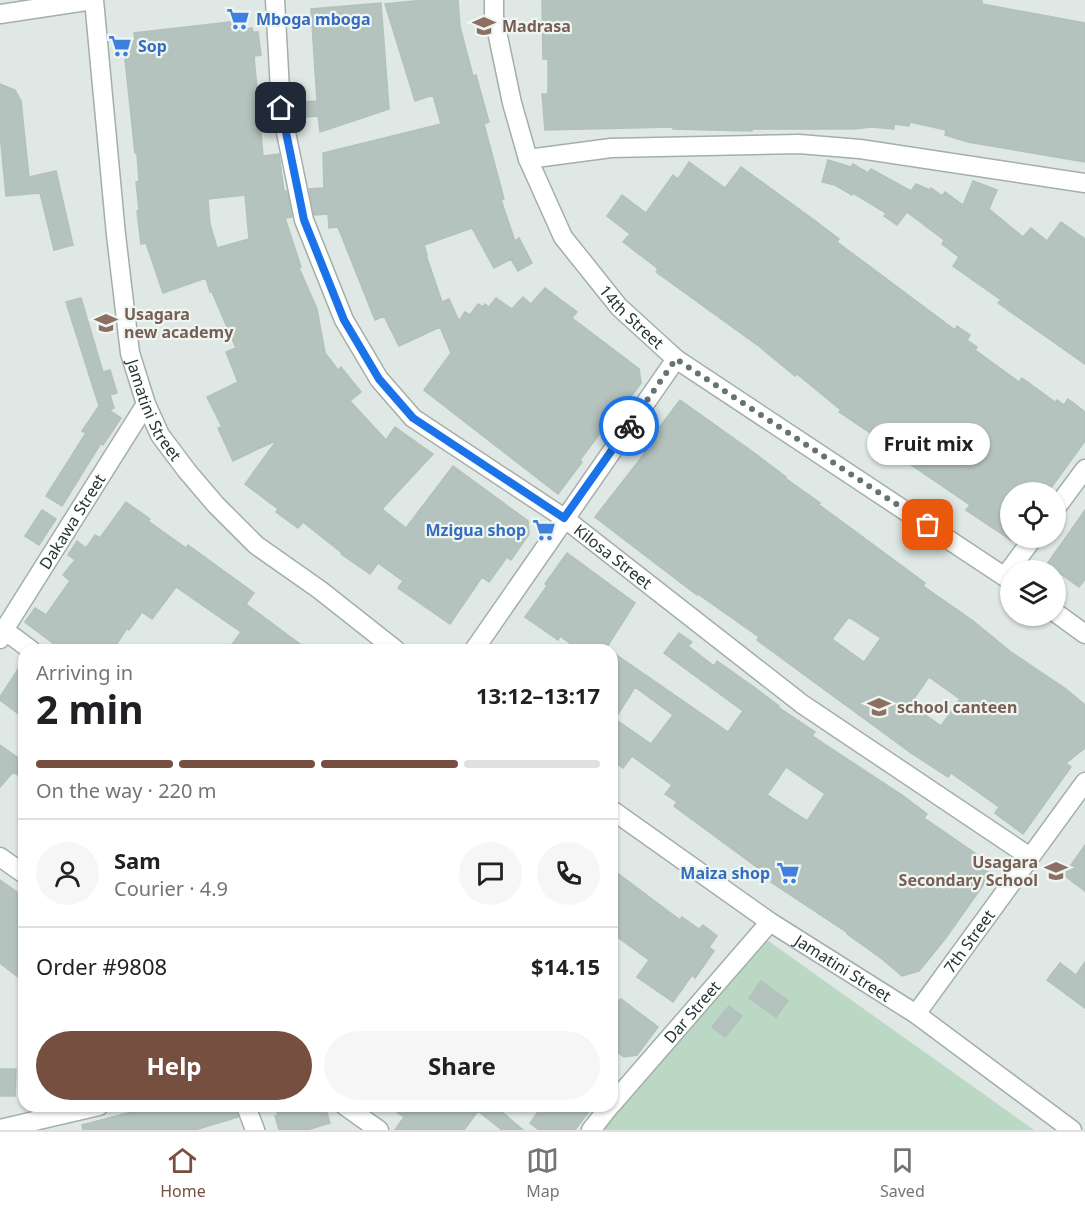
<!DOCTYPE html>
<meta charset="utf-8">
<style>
body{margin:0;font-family:"Noto Sans",sans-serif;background:#f6f6f6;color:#202124;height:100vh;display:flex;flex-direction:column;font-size:22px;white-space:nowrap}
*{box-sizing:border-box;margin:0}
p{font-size:20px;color:#757577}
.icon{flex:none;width:33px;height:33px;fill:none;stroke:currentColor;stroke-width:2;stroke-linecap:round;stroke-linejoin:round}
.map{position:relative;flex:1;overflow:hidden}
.panel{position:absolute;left:18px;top:644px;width:600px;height:468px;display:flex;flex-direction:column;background:#fff;border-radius:18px;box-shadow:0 2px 4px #0004}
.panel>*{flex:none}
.tools{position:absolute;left:1000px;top:482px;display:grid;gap:12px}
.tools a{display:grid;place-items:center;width:66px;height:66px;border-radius:50%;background:#fff;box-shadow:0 2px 4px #0004;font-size:30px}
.pin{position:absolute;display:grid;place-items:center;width:51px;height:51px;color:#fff;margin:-26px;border-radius:12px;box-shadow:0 3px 9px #0006}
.courier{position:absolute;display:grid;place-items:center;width:60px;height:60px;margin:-30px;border:4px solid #1a73e8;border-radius:50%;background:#fff;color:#222;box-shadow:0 2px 8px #0007}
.bubble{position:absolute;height:42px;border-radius:21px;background:#fff;box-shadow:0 2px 4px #0004;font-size:20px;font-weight:700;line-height:42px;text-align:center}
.summary em{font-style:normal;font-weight:700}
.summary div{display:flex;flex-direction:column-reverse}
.summary{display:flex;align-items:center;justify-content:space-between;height:102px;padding:0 18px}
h1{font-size:39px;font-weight:700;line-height:45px}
.bar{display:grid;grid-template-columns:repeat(4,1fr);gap:9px 6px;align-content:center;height:72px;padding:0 18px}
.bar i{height:8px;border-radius:4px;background:#e0e0e0}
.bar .current{background:#774f40}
.bar p{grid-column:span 4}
.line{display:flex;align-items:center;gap:15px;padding:0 18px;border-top:2px solid #e0e0e0}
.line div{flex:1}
.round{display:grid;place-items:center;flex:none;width:63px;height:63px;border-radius:32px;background:#f6f6f6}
.primary-button{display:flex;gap:12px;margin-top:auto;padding:12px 18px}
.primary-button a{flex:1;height:69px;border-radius:36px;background:#774f40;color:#fff;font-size:24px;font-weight:700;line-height:69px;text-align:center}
.primary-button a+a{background:#f6f6f6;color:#202124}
.tab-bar{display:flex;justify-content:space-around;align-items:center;height:84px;border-top:2px solid #e0e0e0;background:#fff;font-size:16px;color:#757577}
.tab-bar a{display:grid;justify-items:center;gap:3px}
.tab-bar .current{color:#774f40}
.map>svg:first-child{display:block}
</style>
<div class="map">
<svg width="1085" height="1130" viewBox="0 0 1085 1130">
<rect width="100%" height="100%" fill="#dfe8e4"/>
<path fill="#bad8c3" d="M 767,940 L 1034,1130 L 603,1130 Z"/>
<path fill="#b5c3be" stroke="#b2c1bb" stroke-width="1.5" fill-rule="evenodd" d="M 425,0 L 458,0 L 460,27 L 473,76 L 476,75 L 489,122 L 484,124 L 504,199 L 501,200 L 515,241 L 519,238 L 532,263 L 518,271 L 511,259 L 494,268 L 472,228 L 424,245 L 427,255 L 426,255 L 442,302 L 449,299 L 459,321 L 465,312 L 470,315 L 478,304 L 483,307 L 485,304 L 489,307 L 496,298 L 512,309 L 523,297 L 531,304 L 545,288 L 577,312 L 572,318 L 639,369 L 641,383 L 610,425 L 605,431 L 603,429 L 580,460 L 582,462 L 558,494 L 424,390 L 451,353 L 440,327 L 399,346 L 384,316 L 375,320 L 338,227 L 329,228 L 328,214 L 314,215 L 309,189 L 324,188 L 323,153 L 441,124 L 433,95 L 415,101 L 385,4 Z
M 542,0 L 973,0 L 982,1 L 982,4 L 1085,23 L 1085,162 L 968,142 L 945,135 L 946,130 L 910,122 L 909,126 L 894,124 L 894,129 L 871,127 L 854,129 L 752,129 L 752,131 L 673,129 L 673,127 L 545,130 L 542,94 L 548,94 L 548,59 L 543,59 Z
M 381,3 L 389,109 L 320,132 L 318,116 L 306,117 L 305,102 L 317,101 L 311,9 Z
M 238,21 L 239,24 L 246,23 L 247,29 L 252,28 L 253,32 L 258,32 L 261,55 L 254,56 L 263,156 L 279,154 L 284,191 L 287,191 L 292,217 L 285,218 L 301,267 L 299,268 L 317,309 L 325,353 L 338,370 L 341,367 L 361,392 L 350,401 L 386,440 L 395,427 L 433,454 L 382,509 L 406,528 L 453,466 L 528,521 L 529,534 L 511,560 L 507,557 L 489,582 L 482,577 L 450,624 L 398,588 L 403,581 L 378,563 L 370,574 L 341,554 L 342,553 L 303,522 L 298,528 L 276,512 L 278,509 L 245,484 L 277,440 L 233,461 L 218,428 L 222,427 L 207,397 L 238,382 L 226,352 L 236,348 L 212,292 L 210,292 L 206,278 L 163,293 L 146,243 L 141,244 L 137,211 L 139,210 L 136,182 L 139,181 L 137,153 L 135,153 L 123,41 L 135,40 L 134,33 ZM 245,195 L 249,239 L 217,248 L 210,224 L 208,199 Z
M 0,84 L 15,90 L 21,101 L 29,177 L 56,171 L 73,245 L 54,250 L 40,193 L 6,196 L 0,133 Z
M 828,160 L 851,167 L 853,164 L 868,173 L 871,169 L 911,191 L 916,184 L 930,190 L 931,188 L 942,196 L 945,192 L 963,205 L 973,181 L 997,190 L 989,209 L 1023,237 L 1031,228 L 1047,241 L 1061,222 L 1085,239 L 1085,364 L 998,303 L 1001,300 L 953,266 L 959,257 L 942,244 L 944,240 L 907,212 L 897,225 L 884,216 L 886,213 L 853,193 L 852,195 L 835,185 L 822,182 Z
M 689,162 L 725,188 L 741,167 L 814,220 L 839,239 L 837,242 L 955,330 L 957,326 L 970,335 L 967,340 L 977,347 L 975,350 L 1019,382 L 1022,378 L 1055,402 L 1057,400 L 1064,405 L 1068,399 L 1085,412 L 1085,441 L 1048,492 L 1011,492 L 1011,540 L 966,510 L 970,505 L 910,464 L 912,461 L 839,412 L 841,410 L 797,374 L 795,376 L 760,347 L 656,272 L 658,270 L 656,267 L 623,242 L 630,234 L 607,216 L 622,195 L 646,213 L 673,175 L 678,179 Z
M 81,298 L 103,372 L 110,370 L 117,393 L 110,395 L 114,408 L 109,410 L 121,418 L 103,445 L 101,443 L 62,506 L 46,496 L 86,433 L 82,431 L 99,406 L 66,302 Z
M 680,400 L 753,452 L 786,477 L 785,478 L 820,503 L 818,504 L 925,583 L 923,586 L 972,620 L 1011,652 L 1066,689 L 1085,705 L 1085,748 L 1066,763 L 1071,767 L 1023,834 L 995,813 L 999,807 L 951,773 L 948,777 L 911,753 L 769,649 L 757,640 L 759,637 L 698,594 L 697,595 L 595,517 L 638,462 L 658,434 L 656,432 ZM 849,617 L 881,638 L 864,662 L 832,639 ZM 929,677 L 960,699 L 941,726 L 910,704 Z
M 126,502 L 150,519 L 148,521 L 186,548 L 188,545 L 254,593 L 246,604 L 308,650 L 228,650 L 241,632 L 176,587 L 152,619 L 142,612 L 129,630 L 127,628 L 113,650 L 62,650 L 25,622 L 35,608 L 46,615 L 70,581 L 63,575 L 75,560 L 68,555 L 77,541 L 86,548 L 95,535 L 100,538 Z
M 42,510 L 56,519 L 39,545 L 25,536 Z
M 1085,510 L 1085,579 L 1079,587 L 1047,564 Z
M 567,553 L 635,603 L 605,650 L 579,650 L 560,636 L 558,640 L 525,617 L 547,586 L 545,584 Z
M 679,633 L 692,642 L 688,646 L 714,666 L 717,661 L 754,687 L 779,706 L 778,707 L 815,732 L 812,736 L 902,795 L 927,814 L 924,818 L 985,860 L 980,867 L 991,874 L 945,939 L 919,971 L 902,976 L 882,959 L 847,934 L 848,933 L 771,882 L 773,879 L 674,806 L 677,802 L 665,794 L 672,785 L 632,756 L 623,768 L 612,760 L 612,652 L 728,732 L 743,711 L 664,653 ZM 635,687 L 673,715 L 651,744 L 615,719 ZM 786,767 L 825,794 L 807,821 L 767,795 Z
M 24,660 L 24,718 L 0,700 L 0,697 Z
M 0,745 L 24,762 L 24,779 L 13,772 L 0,787 Z
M 1085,845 L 1085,891 L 1064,875 Z
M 612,869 L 680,920 L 682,917 L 699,929 L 703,925 L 717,936 L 709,947 L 714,951 L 695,978 L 692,975 L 673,1002 L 637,977 L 649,960 L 612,933 Z
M 0,880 L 24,897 L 24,969 L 18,977 L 0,963 Z
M 1085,962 L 1085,1008 L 1047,980 L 1060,963 L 1076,975 Z
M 761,981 L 788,1001 L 776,1017 L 749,998 Z
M 612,995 L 620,1001 L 621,999 L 658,1027 L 637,1055 L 624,1057 L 612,1048 Z
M 729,1006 L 742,1016 L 725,1037 L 712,1027 Z
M 0,1069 L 16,1069 L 15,1096 L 0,1096 Z
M 154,1106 L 235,1106 L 238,1117 L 195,1130 L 83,1130 L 82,1125 Z
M 275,1106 L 325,1106 L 330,1123 L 307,1130 L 279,1130 L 275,1116 L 278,1115 Z
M 388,1106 L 495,1106 L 523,1130 L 502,1130 L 478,1111 L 464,1130 L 395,1130 L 404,1117 Z
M 542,1106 L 593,1106 L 575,1130 L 539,1130 L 530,1123 Z"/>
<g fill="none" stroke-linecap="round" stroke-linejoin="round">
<g stroke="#a3afab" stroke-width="21">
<g id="minor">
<path id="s1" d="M 94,0 L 116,235 L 130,353 L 146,404 L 160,435 L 187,471 L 216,505 L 256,545 L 320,590 L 396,650"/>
<path id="s2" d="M 275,0 L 281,108 L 304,220 L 344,320 L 379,379 L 413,418 L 564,518 L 802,704 L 1030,857"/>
<path id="s3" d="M 494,0 L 494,17 L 512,103 L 528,159 L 563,237 L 619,307 L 676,359 L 1011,581"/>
<path d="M 0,14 L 93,0"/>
<path d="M 528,159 L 611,148 L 799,144 L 860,149 L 1085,183"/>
<path d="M 1056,508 L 1085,469"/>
<path d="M 1005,576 L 1034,537"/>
<path d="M 1056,613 L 1085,634"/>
<path d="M 4,630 L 31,650"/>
<path id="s4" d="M 0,639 L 4,630 L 146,404"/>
<path d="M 474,650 L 676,359"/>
<path id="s5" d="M 612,810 L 770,922 L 916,1014 L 1072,1130"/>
<path d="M 0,857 L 24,874"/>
<path id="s6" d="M 916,1014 L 1085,782"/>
<path id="s7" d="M 612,1104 L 770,922"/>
<path d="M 246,1106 L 255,1130"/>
<path d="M 345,1106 L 379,1130"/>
<path d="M 0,1129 L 99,1106"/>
<path d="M 591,1130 L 610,1106"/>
</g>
</g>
<use href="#minor" stroke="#fff" stroke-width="18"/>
</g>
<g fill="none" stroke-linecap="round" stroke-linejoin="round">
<path stroke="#647470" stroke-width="6" stroke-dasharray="0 10.8" d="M 629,426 L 676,359 L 928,525"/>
<path stroke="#1a73e8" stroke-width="8" d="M 281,108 L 304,220 L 344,320 L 379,379 L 413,418 L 564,518 L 629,426"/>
</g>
<defs>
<g id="supermarket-bare" transform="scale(1.8)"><path d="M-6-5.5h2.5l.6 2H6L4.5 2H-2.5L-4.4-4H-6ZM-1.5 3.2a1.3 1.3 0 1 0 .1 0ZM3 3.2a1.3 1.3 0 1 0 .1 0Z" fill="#3f7fe0" stroke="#eff6f2" stroke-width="2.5" paint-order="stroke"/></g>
<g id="school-bare" transform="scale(1.8)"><path d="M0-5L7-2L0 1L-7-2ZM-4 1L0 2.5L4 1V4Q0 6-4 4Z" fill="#8d6e63" stroke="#eff6f2" stroke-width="2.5" paint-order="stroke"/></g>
</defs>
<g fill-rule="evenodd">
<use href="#supermarket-bare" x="238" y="19"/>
<use href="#school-bare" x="484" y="26"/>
<use href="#supermarket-bare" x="120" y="46"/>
<use href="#school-bare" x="106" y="323"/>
<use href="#supermarket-bare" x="544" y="530"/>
<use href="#school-bare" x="879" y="707"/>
<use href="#school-bare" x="1056" y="871"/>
<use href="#supermarket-bare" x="788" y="873"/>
</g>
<g text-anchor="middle" stroke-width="4.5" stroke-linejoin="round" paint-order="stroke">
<g font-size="16" font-weight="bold" fill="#366cbe" stroke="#eff6f2" text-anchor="start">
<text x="256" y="25">Mboga mboga</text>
<text x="138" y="52">Sop</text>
<text x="526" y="536" text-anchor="end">Mzigua shop</text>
<text x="770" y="879" text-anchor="end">Maiza shop</text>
</g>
<g font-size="16" font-weight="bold" fill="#785e54" stroke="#eff6f2" text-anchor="start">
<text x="502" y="32">Madrasa</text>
<text x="124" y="320">Usagara<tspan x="124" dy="18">new academy</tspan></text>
<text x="897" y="713">school canteen</text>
<text x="1038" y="868" text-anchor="end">Usagara<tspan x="1038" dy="18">Secondary School</tspan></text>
</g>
<g font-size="16" fill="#223632" stroke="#eff6f2">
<text dy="6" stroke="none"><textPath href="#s3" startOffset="354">14th Street</textPath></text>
<text dy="6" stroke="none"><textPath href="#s1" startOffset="417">Jamatini Street</textPath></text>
<text dy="6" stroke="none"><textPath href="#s4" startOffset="138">Dakawa Street</textPath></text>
<text dy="6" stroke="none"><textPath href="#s2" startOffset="694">Kilosa Street</textPath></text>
<text dy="6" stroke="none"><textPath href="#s6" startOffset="90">7th Street</textPath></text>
<text dy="6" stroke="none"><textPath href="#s5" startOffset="280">Jamatini Street</textPath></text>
<text dy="6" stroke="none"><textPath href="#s7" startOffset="122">Dar Street</textPath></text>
</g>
</g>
</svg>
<div class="tools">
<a><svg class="icon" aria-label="locate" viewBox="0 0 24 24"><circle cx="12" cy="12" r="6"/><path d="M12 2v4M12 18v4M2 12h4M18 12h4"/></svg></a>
<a><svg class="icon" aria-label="layers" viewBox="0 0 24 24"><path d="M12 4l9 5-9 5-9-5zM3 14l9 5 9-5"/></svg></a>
</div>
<div class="pin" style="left:928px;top:525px;background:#ea580c"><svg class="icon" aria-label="bag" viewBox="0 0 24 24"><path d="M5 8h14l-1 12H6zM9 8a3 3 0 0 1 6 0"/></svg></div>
<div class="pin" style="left:281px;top:108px;background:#1f2937"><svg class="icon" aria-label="home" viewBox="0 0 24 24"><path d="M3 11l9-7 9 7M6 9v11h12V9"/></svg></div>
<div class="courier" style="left:629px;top:426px"><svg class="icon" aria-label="bike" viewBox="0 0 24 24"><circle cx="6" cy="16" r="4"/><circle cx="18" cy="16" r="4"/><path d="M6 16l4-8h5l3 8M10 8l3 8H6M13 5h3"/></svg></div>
<div class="bubble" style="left:867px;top:423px;width:123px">Fruit mix</div>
<section class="panel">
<div class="summary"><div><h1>2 min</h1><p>Arriving in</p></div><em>13:12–13:17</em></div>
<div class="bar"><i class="current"></i><i class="current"></i><i class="current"></i><i></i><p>On the way · 220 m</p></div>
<div class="line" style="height:108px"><a class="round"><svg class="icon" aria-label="person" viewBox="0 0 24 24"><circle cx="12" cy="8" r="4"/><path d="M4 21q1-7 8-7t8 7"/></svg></a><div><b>Sam</b><p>Courier · 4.9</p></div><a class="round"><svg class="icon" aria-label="chat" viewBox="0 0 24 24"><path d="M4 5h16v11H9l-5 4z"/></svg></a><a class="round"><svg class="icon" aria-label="phone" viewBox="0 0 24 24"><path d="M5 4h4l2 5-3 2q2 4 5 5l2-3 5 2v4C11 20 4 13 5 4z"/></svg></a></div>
<div class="line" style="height:78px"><div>Order #9808</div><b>$14.15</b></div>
<div class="primary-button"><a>Help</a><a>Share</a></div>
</section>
</div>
<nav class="tab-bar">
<a class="current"><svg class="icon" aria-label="home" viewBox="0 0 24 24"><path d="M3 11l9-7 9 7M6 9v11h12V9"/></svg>Home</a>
<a><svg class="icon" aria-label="map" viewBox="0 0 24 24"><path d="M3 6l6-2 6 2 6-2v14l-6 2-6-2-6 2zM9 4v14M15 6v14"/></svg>Map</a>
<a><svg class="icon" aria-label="saved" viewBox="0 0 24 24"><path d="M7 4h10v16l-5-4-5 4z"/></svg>Saved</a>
</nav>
